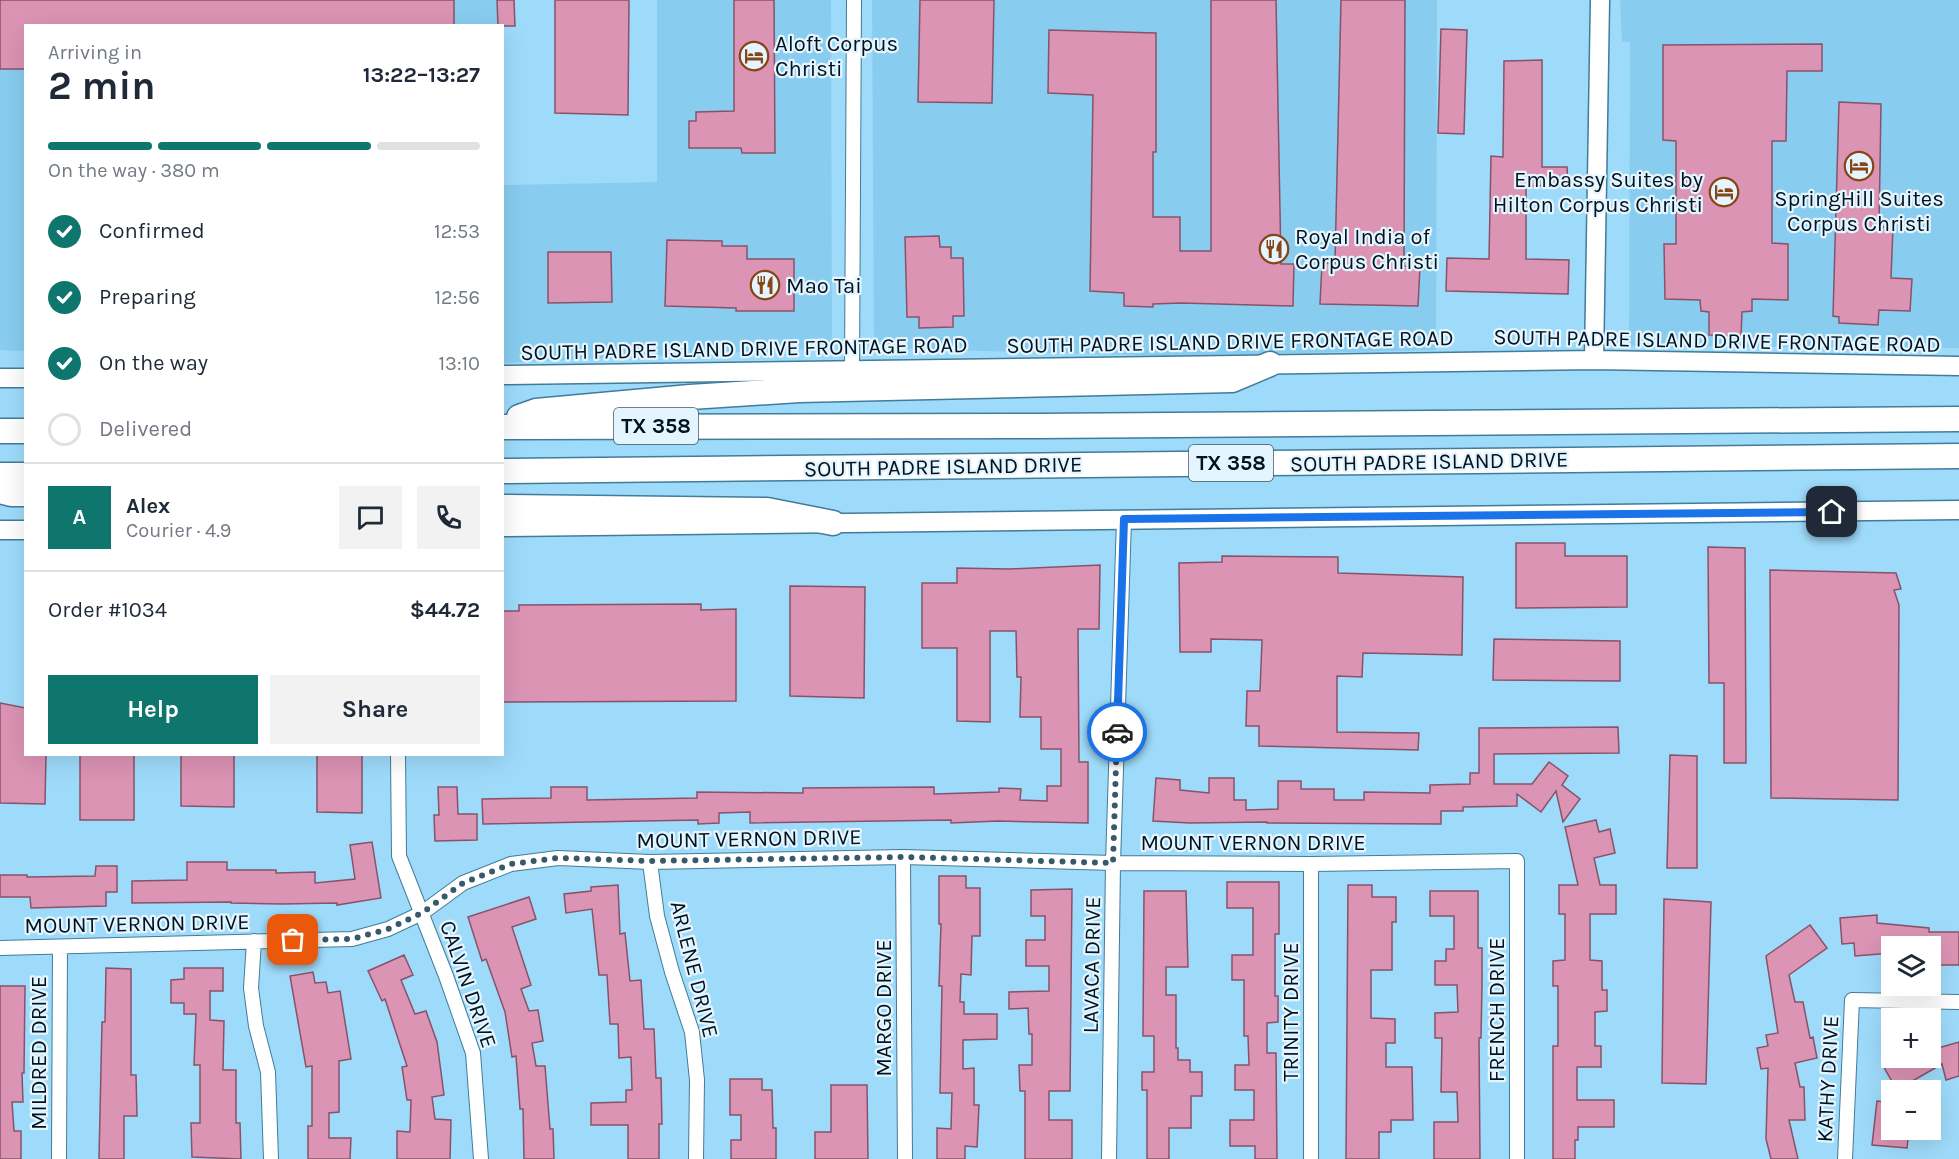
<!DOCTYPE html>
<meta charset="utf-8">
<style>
body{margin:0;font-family:Karla,sans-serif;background:#f2f2f3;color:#1f2937;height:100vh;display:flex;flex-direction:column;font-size:22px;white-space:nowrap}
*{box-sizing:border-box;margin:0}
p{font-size:20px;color:#747a83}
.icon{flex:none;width:33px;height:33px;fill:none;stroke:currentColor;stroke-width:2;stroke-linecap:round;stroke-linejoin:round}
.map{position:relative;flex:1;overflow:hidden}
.panel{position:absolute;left:24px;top:24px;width:480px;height:732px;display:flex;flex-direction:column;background:#fff;border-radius:0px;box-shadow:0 6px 24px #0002}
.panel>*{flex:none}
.controls{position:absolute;left:1881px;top:936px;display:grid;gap:12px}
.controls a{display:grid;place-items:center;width:60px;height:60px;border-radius:0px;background:#fff;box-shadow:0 6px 24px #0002;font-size:30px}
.pin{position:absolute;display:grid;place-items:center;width:51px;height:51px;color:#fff;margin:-26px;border-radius:12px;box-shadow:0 3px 9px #0006}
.courier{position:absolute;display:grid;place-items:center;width:60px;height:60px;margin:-30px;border:4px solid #1a73e8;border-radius:50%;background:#fff;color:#222;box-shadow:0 2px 8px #0007}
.overview em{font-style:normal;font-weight:700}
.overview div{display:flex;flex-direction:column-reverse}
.overview{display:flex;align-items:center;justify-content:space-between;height:102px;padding:0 24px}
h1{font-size:39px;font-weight:700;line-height:45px}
.bar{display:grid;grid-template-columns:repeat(4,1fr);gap:9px 6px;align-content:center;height:72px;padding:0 24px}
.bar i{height:8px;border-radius:4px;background:#e0e1e3}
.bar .active{background:#0f766e}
.bar p{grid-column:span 4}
.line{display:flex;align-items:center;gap:15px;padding:0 24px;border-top:2px solid #e0e1e3}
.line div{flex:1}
.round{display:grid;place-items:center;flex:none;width:63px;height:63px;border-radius:0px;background:#f2f2f3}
ol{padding:0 24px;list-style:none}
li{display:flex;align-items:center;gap:18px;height:66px}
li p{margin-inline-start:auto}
li .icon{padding:6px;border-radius:50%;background:#0f766e;color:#fff;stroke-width:4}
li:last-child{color:#747a83}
li i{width:33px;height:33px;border:3px solid #e0e1e3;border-radius:50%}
.cta{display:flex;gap:12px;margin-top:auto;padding:12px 24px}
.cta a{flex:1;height:69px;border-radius:0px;background:#0f766e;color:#fff;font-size:24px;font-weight:700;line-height:69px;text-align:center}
.cta a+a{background:#f2f2f3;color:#1f2937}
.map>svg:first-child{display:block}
</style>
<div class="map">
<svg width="1959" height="1159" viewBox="0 0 1959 1159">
<rect width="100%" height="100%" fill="#9edbfa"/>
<path fill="#88cdf0" d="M 0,0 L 498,0 L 497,25 L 26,26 L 25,351 L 0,350 Z
M 657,0 L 831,0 L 832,348 L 503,363 L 502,185 L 657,182 Z
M 872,0 L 1437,0 L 1436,350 L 1165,356 L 874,348 Z
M 1620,0 L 1959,0 L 1959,348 L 1629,346 L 1630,42 L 1622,42 Z"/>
<path fill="#dc94b4" stroke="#86536a" stroke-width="1.5" d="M 0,0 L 454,0 L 454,26 L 26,26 L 26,69 L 0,69 Z
M 497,0 L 514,0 L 515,26 L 498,26 Z
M 555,0 L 629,0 L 628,115 L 555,113 Z
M 734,0 L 774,0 L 775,153 L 742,153 L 741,148 L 689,148 L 689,121 L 696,121 L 696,112 L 734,111 Z
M 920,0 L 994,0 L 992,103 L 918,102 Z
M 1211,0 L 1276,0 L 1281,264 L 1294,264 L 1293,306 L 1181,303 L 1153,304 L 1153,307 L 1124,306 L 1124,293 L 1090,291 L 1093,95 L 1048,93 L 1049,30 L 1156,33 L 1156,152 L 1153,152 L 1153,217 L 1180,217 L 1180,251 L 1211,251 Z
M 1341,0 L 1405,0 L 1404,266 L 1420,267 L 1418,306 L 1320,304 L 1322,263 L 1335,263 Z
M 1441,29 L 1467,30 L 1464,134 L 1438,133 Z
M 1822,44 L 1822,71 L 1787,71 L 1786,141 L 1772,141 L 1772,243 L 1788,244 L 1788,300 L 1752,299 L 1752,311 L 1742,312 L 1741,336 L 1709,335 L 1709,312 L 1701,311 L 1700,300 L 1665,299 L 1664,244 L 1676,244 L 1676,141 L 1663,140 L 1663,45 Z
M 1542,60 L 1542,167 L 1567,167 L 1568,185 L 1526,186 L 1526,259 L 1569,260 L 1568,294 L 1446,291 L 1447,258 L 1489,259 L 1491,156 L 1503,157 L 1504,61 Z
M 1839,102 L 1881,104 L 1879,227 L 1893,227 L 1891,278 L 1912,279 L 1910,311 L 1879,310 L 1878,325 L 1839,323 L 1839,317 L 1833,316 Z
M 939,236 L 940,247 L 951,247 L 951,258 L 963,258 L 964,316 L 953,316 L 953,327 L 919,328 L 919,317 L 907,317 L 905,237 Z
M 667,240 L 722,241 L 722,246 L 747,246 L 747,259 L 794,259 L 794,311 L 736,311 L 736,308 L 665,306 Z
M 548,252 L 611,252 L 612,302 L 548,303 Z
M 1516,543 L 1565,543 L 1565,556 L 1627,556 L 1627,607 L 1516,608 Z
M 1708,547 L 1745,548 L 1746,763 L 1724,763 L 1724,683 L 1709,683 Z
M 1222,556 L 1338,557 L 1338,573 L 1463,577 L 1462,655 L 1363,653 L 1362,677 L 1337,676 L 1337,732 L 1419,733 L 1418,750 L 1259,746 L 1259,726 L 1246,726 L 1247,691 L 1260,691 L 1262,640 L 1211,639 L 1211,652 L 1180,652 L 1179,563 L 1222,562 Z
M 1100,565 L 1099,629 L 1078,629 L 1079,762 L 1088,762 L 1088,823 L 998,821 L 951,823 L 951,820 L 750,823 L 750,812 L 719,813 L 719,823 L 698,824 L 698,820 L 483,824 L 482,799 L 551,798 L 551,787 L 587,787 L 587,800 L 697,798 L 697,792 L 803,793 L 803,788 L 934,787 L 934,794 L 999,792 L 999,788 L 1021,789 L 1020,800 L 1047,801 L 1047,786 L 1061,786 L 1061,749 L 1041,749 L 1041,717 L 1020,717 L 1021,677 L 1017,677 L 1016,631 L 990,631 L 990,722 L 957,721 L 957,648 L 922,648 L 922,583 L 957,583 L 957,568 L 1009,569 Z
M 1770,570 L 1896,573 L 1901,589 L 1894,590 L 1899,605 L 1898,800 L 1771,798 Z
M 790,586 L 865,587 L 864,698 L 790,696 Z
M 701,604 L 701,610 L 736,609 L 736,701 L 502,702 L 502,611 L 519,611 L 519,605 Z
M 1494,639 L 1620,641 L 1620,681 L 1493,680 Z
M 0,703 L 26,708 L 26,754 L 46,754 L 45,804 L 0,803 Z
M 1618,727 L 1619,753 L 1494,754 L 1494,784 L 1532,784 L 1549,762 L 1568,776 L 1562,785 L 1580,799 L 1563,822 L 1556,791 L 1541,812 L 1517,794 L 1517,806 L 1463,807 L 1463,811 L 1441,811 L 1441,824 L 1267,823 L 1267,822 L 1190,823 L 1153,821 L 1156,778 L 1180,780 L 1180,790 L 1209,793 L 1209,778 L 1234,778 L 1234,800 L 1246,800 L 1246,810 L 1278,809 L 1278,781 L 1301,781 L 1301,789 L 1334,789 L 1334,800 L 1364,800 L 1364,792 L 1430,793 L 1430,785 L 1470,784 L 1470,773 L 1479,773 L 1479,728 Z
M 80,754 L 134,754 L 134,820 L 80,820 Z
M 181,754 L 234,754 L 234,807 L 181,806 Z
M 317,754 L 362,754 L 362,813 L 317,812 Z
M 1670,755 L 1697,756 L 1697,868 L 1667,868 Z
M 438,787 L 457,787 L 458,814 L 477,814 L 477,840 L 435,841 L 434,815 L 439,815 Z
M 1596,820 L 1599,832 L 1610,829 L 1615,853 L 1594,858 L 1600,885 L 1616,885 L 1616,914 L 1590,914 L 1590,960 L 1602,961 L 1602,990 L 1607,990 L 1607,1011 L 1595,1012 L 1595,1046 L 1601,1046 L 1601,1067 L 1577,1067 L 1577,1100 L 1614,1100 L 1614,1127 L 1578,1127 L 1578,1140 L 1575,1140 L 1575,1159 L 1553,1159 L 1553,1046 L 1558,1046 L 1558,986 L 1553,986 L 1553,961 L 1565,960 L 1565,914 L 1559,914 L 1559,885 L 1578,885 L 1565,827 Z
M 372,842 L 381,898 L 337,905 L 337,903 L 282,904 L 231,903 L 231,902 L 132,903 L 132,881 L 187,880 L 187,862 L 227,862 L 227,870 L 276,870 L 276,873 L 315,872 L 315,883 L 355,879 L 350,845 Z
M 96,866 L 117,866 L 117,892 L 106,892 L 106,906 L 31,908 L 30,897 L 0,897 L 0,875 L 27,875 L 27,877 L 95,876 Z
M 939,876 L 966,876 L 966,888 L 980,888 L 980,936 L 972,936 L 971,975 L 961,974 L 960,1002 L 964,1002 L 964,1014 L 997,1014 L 997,1039 L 963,1040 L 963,1069 L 974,1068 L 974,1105 L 979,1105 L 977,1147 L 965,1146 L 965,1159 L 937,1159 L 937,1128 L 951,1129 L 952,1093 L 940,1093 L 942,986 L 939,986 L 941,924 L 939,924 Z
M 1227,882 L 1279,882 L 1279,934 L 1275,934 L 1275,996 L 1278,996 L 1278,1022 L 1267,1023 L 1267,1053 L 1276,1053 L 1277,1159 L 1255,1159 L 1255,1146 L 1230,1146 L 1230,1120 L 1254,1120 L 1254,1090 L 1235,1090 L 1235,1065 L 1249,1065 L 1248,1036 L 1244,1036 L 1244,980 L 1232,980 L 1232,955 L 1253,955 L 1253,908 L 1227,908 Z
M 618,885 L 620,934 L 625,933 L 630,981 L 641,980 L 644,1029 L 654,1029 L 656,1078 L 661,1078 L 662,1124 L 659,1124 L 659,1159 L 628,1159 L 628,1125 L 591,1125 L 591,1103 L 626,1102 L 626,1090 L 632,1090 L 631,1057 L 619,1058 L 618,1024 L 610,1024 L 607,975 L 599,975 L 592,909 L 566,913 L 564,894 L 591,891 L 591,887 Z
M 1348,885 L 1372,885 L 1372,897 L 1396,897 L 1396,922 L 1392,922 L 1392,970 L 1371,970 L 1371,1018 L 1395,1019 L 1395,1043 L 1386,1043 L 1386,1067 L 1412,1067 L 1413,1120 L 1391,1120 L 1391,1132 L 1379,1132 L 1379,1159 L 1346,1159 Z
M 1072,889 L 1070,1091 L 1049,1091 L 1049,1120 L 1072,1120 L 1072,1159 L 1025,1159 L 1025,1091 L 1020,1091 L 1019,1065 L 1032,1065 L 1032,1034 L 1029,1034 L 1028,1008 L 1009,1009 L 1009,992 L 1049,991 L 1049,966 L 1026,966 L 1026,940 L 1045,940 L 1045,916 L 1031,916 L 1031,890 Z
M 1144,891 L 1186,891 L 1188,967 L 1166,967 L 1166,995 L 1176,995 L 1176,1048 L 1178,1048 L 1178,1060 L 1190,1060 L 1190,1072 L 1202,1072 L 1202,1096 L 1191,1096 L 1191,1128 L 1169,1128 L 1169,1159 L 1147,1159 L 1147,1090 L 1142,1090 L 1142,1072 L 1154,1072 L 1154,1036 L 1143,1036 Z
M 1430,891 L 1478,891 L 1478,948 L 1482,948 L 1482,985 L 1481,1038 L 1479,1038 L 1480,1159 L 1434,1159 L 1434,1122 L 1458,1122 L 1457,1092 L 1441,1092 L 1442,1038 L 1435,1038 L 1435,1013 L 1458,1012 L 1457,985 L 1435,985 L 1435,961 L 1446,961 L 1446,949 L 1454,949 L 1454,916 L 1430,916 Z
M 529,897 L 536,919 L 512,927 L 531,985 L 521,989 L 529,1011 L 538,1010 L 543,1041 L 532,1043 L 536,1066 L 545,1066 L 550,1129 L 553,1129 L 554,1159 L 524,1159 L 523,1109 L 520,1109 L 516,1056 L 512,1057 L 505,1012 L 486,959 L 482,961 L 468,917 Z
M 1664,899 L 1711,902 L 1706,1084 L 1662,1083 Z
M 1877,915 L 1877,923 L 1929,928 L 1929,932 L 1959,932 L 1959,965 L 1936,965 L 1936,946 L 1892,946 L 1892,953 L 1855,956 L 1854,943 L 1842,944 L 1840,918 Z
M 1810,925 L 1827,948 L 1789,975 L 1795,1002 L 1803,1002 L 1810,1038 L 1813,1037 L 1817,1058 L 1795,1063 L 1800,1087 L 1804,1087 L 1805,1120 L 1789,1120 L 1798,1159 L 1771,1159 L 1766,1139 L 1768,1068 L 1761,1069 L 1757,1048 L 1768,1046 L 1766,1035 L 1778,1033 L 1766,956 Z
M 404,955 L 413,975 L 401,980 L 415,1014 L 426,1011 L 437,1042 L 444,1095 L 432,1097 L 435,1119 L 451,1120 L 450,1159 L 397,1159 L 397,1131 L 410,1132 L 411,1100 L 407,1100 L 402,1067 L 407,1066 L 385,999 L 382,1001 L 368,971 Z
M 106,968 L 131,969 L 131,1075 L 136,1075 L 137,1116 L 124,1116 L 124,1159 L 99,1159 L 102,1022 L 105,1022 Z
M 184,968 L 223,968 L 223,991 L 210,991 L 210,1020 L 224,1021 L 223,1070 L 236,1070 L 236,1123 L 240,1123 L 241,1159 L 192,1157 L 191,1123 L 200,1123 L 200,1065 L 194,1065 L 196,1014 L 184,1014 L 184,1003 L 171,1003 L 171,980 L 184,979 Z
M 313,972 L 315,983 L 326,982 L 328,993 L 340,991 L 351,1059 L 339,1061 L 339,1112 L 329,1113 L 329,1138 L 351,1138 L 350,1159 L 308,1159 L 308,1126 L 312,1126 L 312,1066 L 306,1067 L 290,976 Z
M 0,986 L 25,986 L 24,1073 L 22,1073 L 23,1102 L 12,1102 L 14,1131 L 21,1131 L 21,1159 L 0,1159 Z
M 1959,1042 L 1959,1076 L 1946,1080 L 1942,1064 L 1897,1090 L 1882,1064 L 1894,1058 L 1940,1058 L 1938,1048 Z
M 730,1079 L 762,1079 L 762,1090 L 772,1090 L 773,1128 L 776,1128 L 776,1159 L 731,1159 L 731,1140 L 741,1140 L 741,1115 L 730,1115 Z
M 831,1085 L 867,1085 L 868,1159 L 815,1159 L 815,1132 L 831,1132 Z
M 1877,1101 L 1892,1103 L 1892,1130 L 1909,1130 L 1907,1148 L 1872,1145 Z"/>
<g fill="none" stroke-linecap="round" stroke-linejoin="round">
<g stroke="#417c98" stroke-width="16">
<path id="street" d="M 852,370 L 854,0
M 398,754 L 399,856 L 446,976 L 473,1053 L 481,1159
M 903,857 L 905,1159
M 650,862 L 657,916 L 672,972 L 692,1032 L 697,1080 L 696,1159
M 254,941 L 251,988 L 256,1026 L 268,1072 L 271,1159
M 0,948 L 352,939 L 388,929 L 422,913 L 463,883 L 511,864 L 558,858 L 650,862 L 903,857 L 1113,863 L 1311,864 L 1517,861 L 1517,1159
M 59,1159 L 60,947
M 1109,1159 L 1113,863 L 1124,519
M 1311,1159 L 1311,864
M 1845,1159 L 1852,1000 L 1959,1002"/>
</g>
<g stroke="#417c98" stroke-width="21">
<path id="secondary" d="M 1594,360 L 1600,0
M 502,375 L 1594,360 L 1959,366
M 0,378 L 26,378
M 502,527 L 1959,510
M 0,530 L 26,530"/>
</g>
<g stroke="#417c98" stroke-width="27">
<path id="highway" d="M 519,417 L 536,411 L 690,397 L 799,390 L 1232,380 L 1270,364
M 502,427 L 1038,426 L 1959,419
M 0,431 L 26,431
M 502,471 L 1959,456
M 0,475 L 26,475
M 0,491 L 11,494 L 26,494
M 502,507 L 767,510 L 833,523"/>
</g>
<use href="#street" stroke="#fff" stroke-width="14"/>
<use href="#secondary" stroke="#fff" stroke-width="18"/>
<use href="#highway" stroke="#fff" stroke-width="24"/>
</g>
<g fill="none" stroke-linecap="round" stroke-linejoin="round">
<path stroke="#37596b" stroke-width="6" stroke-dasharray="0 10.8" d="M 293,940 L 352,939 L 388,929 L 422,913 L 463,883 L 511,864 L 558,858 L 650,861 L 903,857 L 1113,863 L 1117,732"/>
<path stroke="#1a73e8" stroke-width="8" d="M 1117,732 L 1124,519 L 1832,512"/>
</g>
<defs>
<g id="hotel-ring" transform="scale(1.5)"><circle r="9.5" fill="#e4f5ff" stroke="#874415" stroke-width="1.5"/><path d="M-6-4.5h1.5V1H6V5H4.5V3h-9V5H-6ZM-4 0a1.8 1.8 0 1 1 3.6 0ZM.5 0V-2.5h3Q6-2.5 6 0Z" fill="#874415"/></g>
<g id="restaurant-ring" transform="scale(1.5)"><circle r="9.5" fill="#e4f5ff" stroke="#874415" stroke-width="1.5"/><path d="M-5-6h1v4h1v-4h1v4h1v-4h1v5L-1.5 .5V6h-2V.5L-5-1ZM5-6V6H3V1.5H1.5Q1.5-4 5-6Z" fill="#874415"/></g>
</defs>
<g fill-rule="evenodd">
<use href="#hotel-ring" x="754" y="56"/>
<use href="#hotel-ring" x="1859" y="166"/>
<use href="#hotel-ring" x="1724" y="192"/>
<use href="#restaurant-ring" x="1274" y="249"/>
<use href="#restaurant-ring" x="765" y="285"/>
</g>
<g text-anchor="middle" stroke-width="4.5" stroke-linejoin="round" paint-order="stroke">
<g fill="#e4f5ff" stroke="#445762" stroke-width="1.5">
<rect x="614" y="408" width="84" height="36" rx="4.5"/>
<rect x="1189" y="445" width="84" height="36" rx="4.5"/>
</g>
<g font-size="21" font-weight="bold" fill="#00131e">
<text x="656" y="433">TX 358</text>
<text x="1231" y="470">TX 358</text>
</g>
<g font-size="22" fill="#00131e" stroke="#e4f5ff" text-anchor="start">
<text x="775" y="51">Aloft Corpus<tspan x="775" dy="25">Christi</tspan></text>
<text x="1703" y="187" text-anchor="end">Embassy Suites by<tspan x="1703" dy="25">Hilton Corpus Christi</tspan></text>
<text x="1859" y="206" text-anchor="middle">SpringHill Suites<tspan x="1859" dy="25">Corpus Christi</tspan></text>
<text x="1295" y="244">Royal India of<tspan x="1295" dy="25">Corpus Christi</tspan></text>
<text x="786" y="293">Mao Tai</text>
</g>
<g font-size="22" fill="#00131e" stroke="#e4f5ff">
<text transform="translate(1717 340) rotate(1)" y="8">SOUTH PADRE ISLAND DRIVE FRONTAGE ROAD</text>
<text transform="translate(1230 341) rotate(-1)" y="8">SOUTH PADRE ISLAND DRIVE FRONTAGE ROAD</text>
<text transform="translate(744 348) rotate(-1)" y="8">SOUTH PADRE ISLAND DRIVE FRONTAGE ROAD</text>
<text transform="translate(1429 461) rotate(-1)" y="8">SOUTH PADRE ISLAND DRIVE</text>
<text transform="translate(943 466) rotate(-1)" y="8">SOUTH PADRE ISLAND DRIVE</text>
<text transform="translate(749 838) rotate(-1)" y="8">MOUNT VERNON DRIVE</text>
<text x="1253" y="850">MOUNT VERNON DRIVE</text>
<text transform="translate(137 923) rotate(-1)" y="8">MOUNT VERNON DRIVE</text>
<text transform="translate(1091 965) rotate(-89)" y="8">LAVACA DRIVE</text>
<text transform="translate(695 969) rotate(76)" y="8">ARLENE DRIVE</text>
<text transform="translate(469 984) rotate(71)" y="8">CALVIN DRIVE</text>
<text transform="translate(883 1008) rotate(-90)" y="8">MARGO DRIVE</text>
<text transform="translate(1496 1010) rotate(-90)" y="8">FRENCH DRIVE</text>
<text transform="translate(1290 1012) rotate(-90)" y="8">TRINITY DRIVE</text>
<text transform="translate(38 1053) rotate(-90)" y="8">MILDRED DRIVE</text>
<text transform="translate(1827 1079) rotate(-87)" y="8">KATHY DRIVE</text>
</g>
</g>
</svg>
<div class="controls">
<a><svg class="icon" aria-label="layers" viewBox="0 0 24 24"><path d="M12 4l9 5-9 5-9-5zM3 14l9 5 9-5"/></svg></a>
<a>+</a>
<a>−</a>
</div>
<div class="pin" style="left:293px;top:940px;background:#ea580c"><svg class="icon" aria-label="bag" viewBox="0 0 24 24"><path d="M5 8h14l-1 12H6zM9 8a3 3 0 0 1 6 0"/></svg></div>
<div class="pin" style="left:1832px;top:512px;background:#1f2937"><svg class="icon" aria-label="home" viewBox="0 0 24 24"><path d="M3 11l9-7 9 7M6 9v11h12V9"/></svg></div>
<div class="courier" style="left:1117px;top:732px"><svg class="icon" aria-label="car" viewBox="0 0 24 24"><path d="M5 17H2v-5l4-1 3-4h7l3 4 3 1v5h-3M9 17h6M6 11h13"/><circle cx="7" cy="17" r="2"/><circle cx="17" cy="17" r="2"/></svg></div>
<section class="panel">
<div class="overview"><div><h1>2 min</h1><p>Arriving in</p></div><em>13:22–13:27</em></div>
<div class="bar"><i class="active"></i><i class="active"></i><i class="active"></i><i></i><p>On the way · 380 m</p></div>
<ol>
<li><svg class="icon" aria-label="check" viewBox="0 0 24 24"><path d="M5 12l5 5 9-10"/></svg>Confirmed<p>12:53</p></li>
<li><svg class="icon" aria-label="check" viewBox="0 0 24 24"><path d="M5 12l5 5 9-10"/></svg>Preparing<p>12:56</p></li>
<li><svg class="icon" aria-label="check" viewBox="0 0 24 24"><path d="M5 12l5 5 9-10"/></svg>On the way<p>13:10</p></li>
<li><i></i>Delivered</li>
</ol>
<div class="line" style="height:108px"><b class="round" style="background:#0f766e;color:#fff">A</b><div><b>Alex</b><p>Courier · 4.9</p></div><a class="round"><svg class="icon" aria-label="chat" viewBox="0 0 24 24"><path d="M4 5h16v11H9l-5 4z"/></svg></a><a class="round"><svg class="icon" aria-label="phone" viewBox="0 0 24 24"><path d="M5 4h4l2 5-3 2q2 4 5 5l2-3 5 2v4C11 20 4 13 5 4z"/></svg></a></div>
<div class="line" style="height:78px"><div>Order #1034</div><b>$44.72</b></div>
<div class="cta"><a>Help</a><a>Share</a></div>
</section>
</div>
